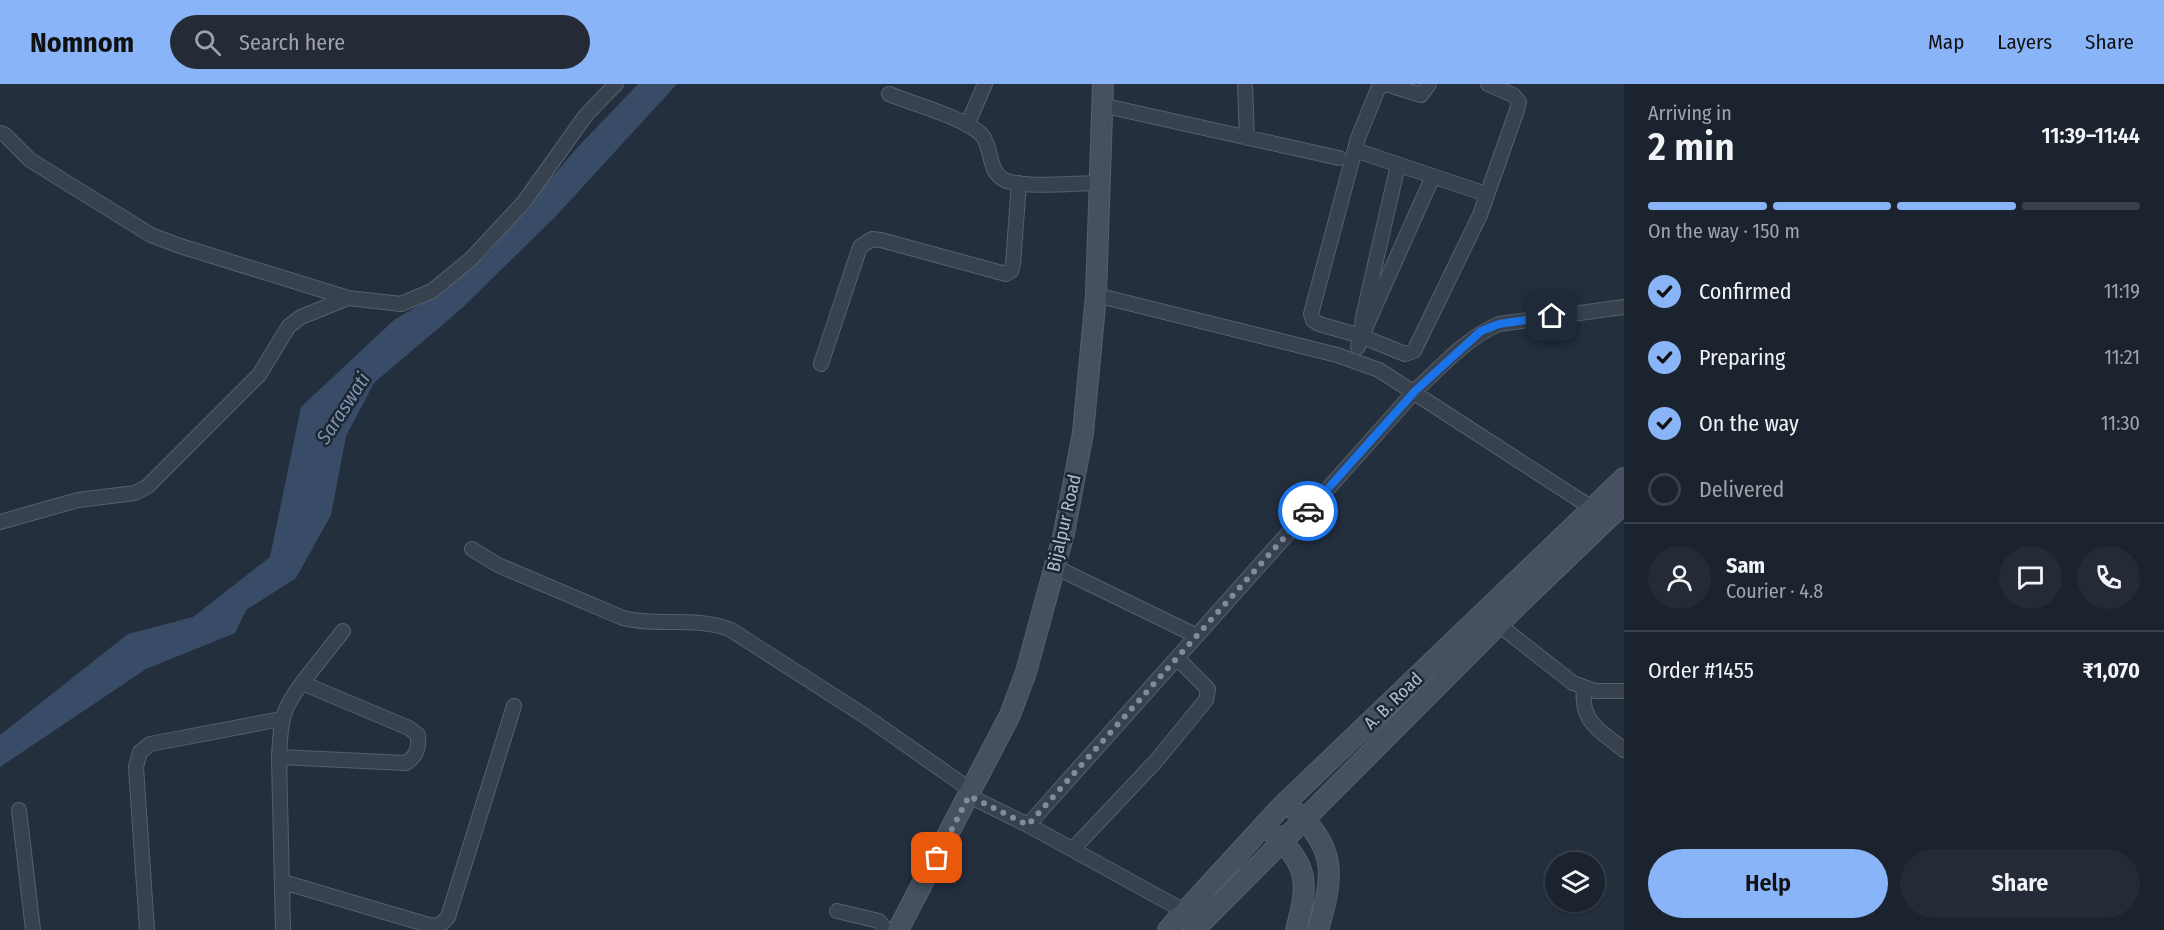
<!DOCTYPE html>
<meta charset="utf-8">
<style>
body{margin:0;font-family:"Fira Sans Condensed",sans-serif;background:#242b36;color:#f1f3f6;height:100vh;display:flex;flex-direction:column;font-size:22px;white-space:nowrap}
*{box-sizing:border-box;margin:0}
p{font-size:20px;color:#a0a4aa}
.icon{flex:none;width:33px;height:33px;fill:none;stroke:currentColor;stroke-width:2;stroke-linecap:round;stroke-linejoin:round}
.map{position:relative;flex:1;overflow:hidden}
.panel{display:flex;flex-direction:column;background:#1b232e;width:540px}
.panel>*{flex:none}
.tools{position:absolute;left:1545px;top:768px;display:grid;gap:12px}
.tools a{display:grid;place-items:center;width:60px;height:60px;border-radius:50%;background:#1b232e;box-shadow:0 2px 4px #0004,0 0 0 2px #39404a;font-size:30px}
.pin{position:absolute;display:grid;place-items:center;width:51px;height:51px;color:#fff;margin:-26px;border-radius:12px;box-shadow:0 3px 9px #0006}
.courier{position:absolute;display:grid;place-items:center;width:60px;height:60px;margin:-30px;border:4px solid #1a73e8;border-radius:50%;background:#fff;color:#222;box-shadow:0 2px 8px #0007}
.head em{font-style:normal;font-weight:600}
.head div{display:flex;flex-direction:column-reverse}
.head{display:flex;align-items:center;justify-content:space-between;height:102px;padding:0 24px}
h1{font-size:39px;font-weight:600;line-height:45px}
.bar{display:grid;grid-template-columns:repeat(4,1fr);gap:9px 6px;align-content:center;height:72px;padding:0 24px}
.bar i{height:8px;border-radius:4px;background:#39404a}
.bar .selected{background:#8ab4f8}
.bar p{grid-column:span 4}
.line{display:flex;align-items:center;gap:15px;padding:0 24px;border-top:2px solid #39404a}
.line div{flex:1}
.round{display:grid;place-items:center;flex:none;width:63px;height:63px;border-radius:32px;background:#242b36}
ol{padding:0 24px;list-style:none}
li{display:flex;align-items:center;gap:18px;height:66px}
li p{margin-inline-start:auto}
li .icon{padding:6px;border-radius:50%;background:#8ab4f8;color:#111;stroke-width:4}
li:last-child{color:#a0a4aa}
li i{width:33px;height:33px;border:3px solid #39404a;border-radius:50%}
.action{display:flex;gap:12px;margin-top:auto;padding:12px 24px}
.action a{flex:1;height:69px;border-radius:36px;background:#8ab4f8;color:#111;font-size:24px;font-weight:600;line-height:69px;text-align:center}
.action a+a{background:#242b36;color:#f1f3f6}
header{display:flex;align-items:center;gap:36px;box-sizing:border-box;height:84px;padding:0 30px;background:#8ab4f8;color:#111}
header strong{font-size:28px}
nav{display:flex;gap:33px;margin-inline-start:auto;font-size:21px}
.search{width:420px;height:54px;background:#242b36;display:flex;align-items:center;gap:15px;box-sizing:border-box;padding:0 21px;border-radius:33px;color:#a0a4aa;font-size:22px}
main{display:flex;flex:1;min-height:0}
.map>svg:first-child{display:block}
</style>
<header>
<strong>Nomnom</strong>
<div class="search"><svg class="icon" aria-label="search" viewBox="0 0 24 24"><circle cx="10" cy="10" r="6"/><path d="M15 15l6 6"/></svg>Search here</div>
<nav><a>Map</a><a>Layers</a><a>Share</a></nav>
</header>
<main>
<div class="map">
<svg width="1624" height="846" viewBox="0 0 1624 846">
<rect width="100%" height="100%" fill="#242f3e"/>
<path fill="#394c67" d="M 638,0 L 677,0 L 555,133 L 461,225 L 374,299 L 346,352 L 331,431 L 296,494 L 246,526 L 235,549 L 146,585 L 0,683 L 0,651 L 128,550 L 193,533 L 270,473 L 301,323 L 394,236 L 443,207 L 485,172 L 576,65 Z"/>
<g fill="none" stroke-linecap="round" stroke-linejoin="round">
<g stroke="#565f6c" stroke-width="16">
<path id="minor" d="M 1245,0 L 1247,54
M 1386,0 L 1421,11 L 1429,0
M 889,10 C 911,19 965,34 981,50 C 994,64 986,89 1007,97 C 1026,104 1076,99 1098,99
M 1101,21 L 1339,74
M 967,41 L 985,0
M 0,49 L 5,51 L 30,76 L 151,151 L 180,162 L 348,214 L 401,220 L 432,207 L 471,175 L 524,118 L 586,31 L 616,0
M 1355,66 L 1486,110
M 1096,211 L 1337,271 L 1379,286 L 1592,424
M 1364,247 L 1433,92
M 1361,252 L 1405,270 L 1414,267 L 1480,131 L 1517,26 L 1519,18 L 1513,11 L 1488,0
M 1361,252 L 1363,233 L 1398,81
M 1358,263 L 1361,252 L 1319,240 L 1313,236 L 1311,230 L 1358,54 L 1380,0
M 821,280 L 860,163 L 872,155 L 881,156 L 1006,190 L 1011,187 L 1013,180 L 1019,99
M 0,438 L 78,416 L 135,409 L 148,402 L 259,291 L 289,242 L 301,233 L 348,214
M 472,465 L 498,481 L 623,534 C 658,543 698,532 731,546 L 865,632 L 972,707
M 1055,483 L 1197,552
M 1499,541 L 1573,599 L 1595,607 L 1624,607
M 302,599 C 280,628 281,639 279,673 L 406,679 C 417,672 419,664 418,651 L 409,644 L 302,599 L 343,547
M 1584,604 C 1580,639 1600,646 1624,666
M 279,673 L 283,846
M 969,712 L 1028,741 L 1186,828
M 19,726 L 33,846
M 1028,741 L 1415,307 C 1441,283 1466,254 1499,240 L 1624,223
M 1073,765 L 1156,677 L 1206,616 L 1208,605 L 1177,574
M 283,798 L 432,842 L 441,840 L 448,833 L 514,622
M 837,827 L 879,837 L 886,846
M 147,846 L 136,683 L 140,668 L 150,660 L 281,635"/>
</g>
<g stroke="#565f6c" stroke-width="22">
<path id="secondary" d="M 1297,729 C 1339,766 1332,797 1318,846
M 1274,750 C 1310,782 1308,802 1296,846
M 898,846 L 1010,631 L 1026,588 L 1064,449 L 1083,349 L 1096,211 L 1103,0
M 1168,846 L 1280,724 L 1624,394
M 1194,846 L 1522,517 L 1624,419"/>
</g>
<use href="#minor" stroke="#38414e" stroke-width="14"/>
<use href="#secondary" stroke="#465061" stroke-width="20"/>
</g>
<g fill="none" stroke-linecap="round" stroke-linejoin="round">
<path stroke="#828b98" stroke-width="6" stroke-dasharray="0 10.8" d="M 937,774 L 969,712 L 1028,741 L 1308,427"/>
<path stroke="#1a73e8" stroke-width="8" d="M 1308,427 L 1415,307 L 1481,247 L 1499,240 L 1552,232"/>
</g>
<g text-anchor="middle" stroke-width="5" stroke-linejoin="round" paint-order="stroke">
<g font-size="18" fill="#b4bcc9" stroke="#1d2633">
<text transform="translate(1064 439) rotate(-77)" y="6">Bijalpur Road</text>
<text transform="translate(1393 617) rotate(-44)" y="6">A. B. Road</text>
</g>
<g font-size="20" font-style="italic" fill="#7c92b1" stroke="#1d2633">
<text transform="translate(343 324) rotate(-57)" y="7">Saraswati</text>
</g>
</g>
</svg>
<div class="tools">
<a><svg class="icon" aria-label="layers" viewBox="0 0 24 24"><path d="M12 4l9 5-9 5-9-5zM3 14l9 5 9-5"/></svg></a>
</div>
<div class="pin" style="left:937px;top:774px;background:#ea580c"><svg class="icon" aria-label="bag" viewBox="0 0 24 24"><path d="M5 8h14l-1 12H6zM9 8a3 3 0 0 1 6 0"/></svg></div>
<div class="pin" style="left:1552px;top:232px;background:#1f2937"><svg class="icon" aria-label="home" viewBox="0 0 24 24"><path d="M3 11l9-7 9 7M6 9v11h12V9"/></svg></div>
<div class="courier" style="left:1308px;top:427px"><svg class="icon" aria-label="car" viewBox="0 0 24 24"><path d="M5 17H2v-5l4-1 3-4h7l3 4 3 1v5h-3M9 17h6M6 11h13"/><circle cx="7" cy="17" r="2"/><circle cx="17" cy="17" r="2"/></svg></div>
</div>
<section class="panel">
<div class="head"><div><h1>2 min</h1><p>Arriving in</p></div><em>11:39–11:44</em></div>
<div class="bar"><i class="selected"></i><i class="selected"></i><i class="selected"></i><i></i><p>On the way · 150 m</p></div>
<ol>
<li><svg class="icon" aria-label="check" viewBox="0 0 24 24"><path d="M5 12l5 5 9-10"/></svg>Confirmed<p>11:19</p></li>
<li><svg class="icon" aria-label="check" viewBox="0 0 24 24"><path d="M5 12l5 5 9-10"/></svg>Preparing<p>11:21</p></li>
<li><svg class="icon" aria-label="check" viewBox="0 0 24 24"><path d="M5 12l5 5 9-10"/></svg>On the way<p>11:30</p></li>
<li><i></i>Delivered</li>
</ol>
<div class="line" style="height:108px"><a class="round"><svg class="icon" aria-label="person" viewBox="0 0 24 24"><circle cx="12" cy="8" r="4"/><path d="M4 21q1-7 8-7t8 7"/></svg></a><div><b>Sam</b><p>Courier · 4.8</p></div><a class="round"><svg class="icon" aria-label="chat" viewBox="0 0 24 24"><path d="M4 5h16v11H9l-5 4z"/></svg></a><a class="round"><svg class="icon" aria-label="phone" viewBox="0 0 24 24"><path d="M5 4h4l2 5-3 2q2 4 5 5l2-3 5 2v4C11 20 4 13 5 4z"/></svg></a></div>
<div class="line" style="height:78px"><div>Order #1455</div><b>₹1,070</b></div>
<div class="action"><a>Help</a><a>Share</a></div>
</section>
</main>
